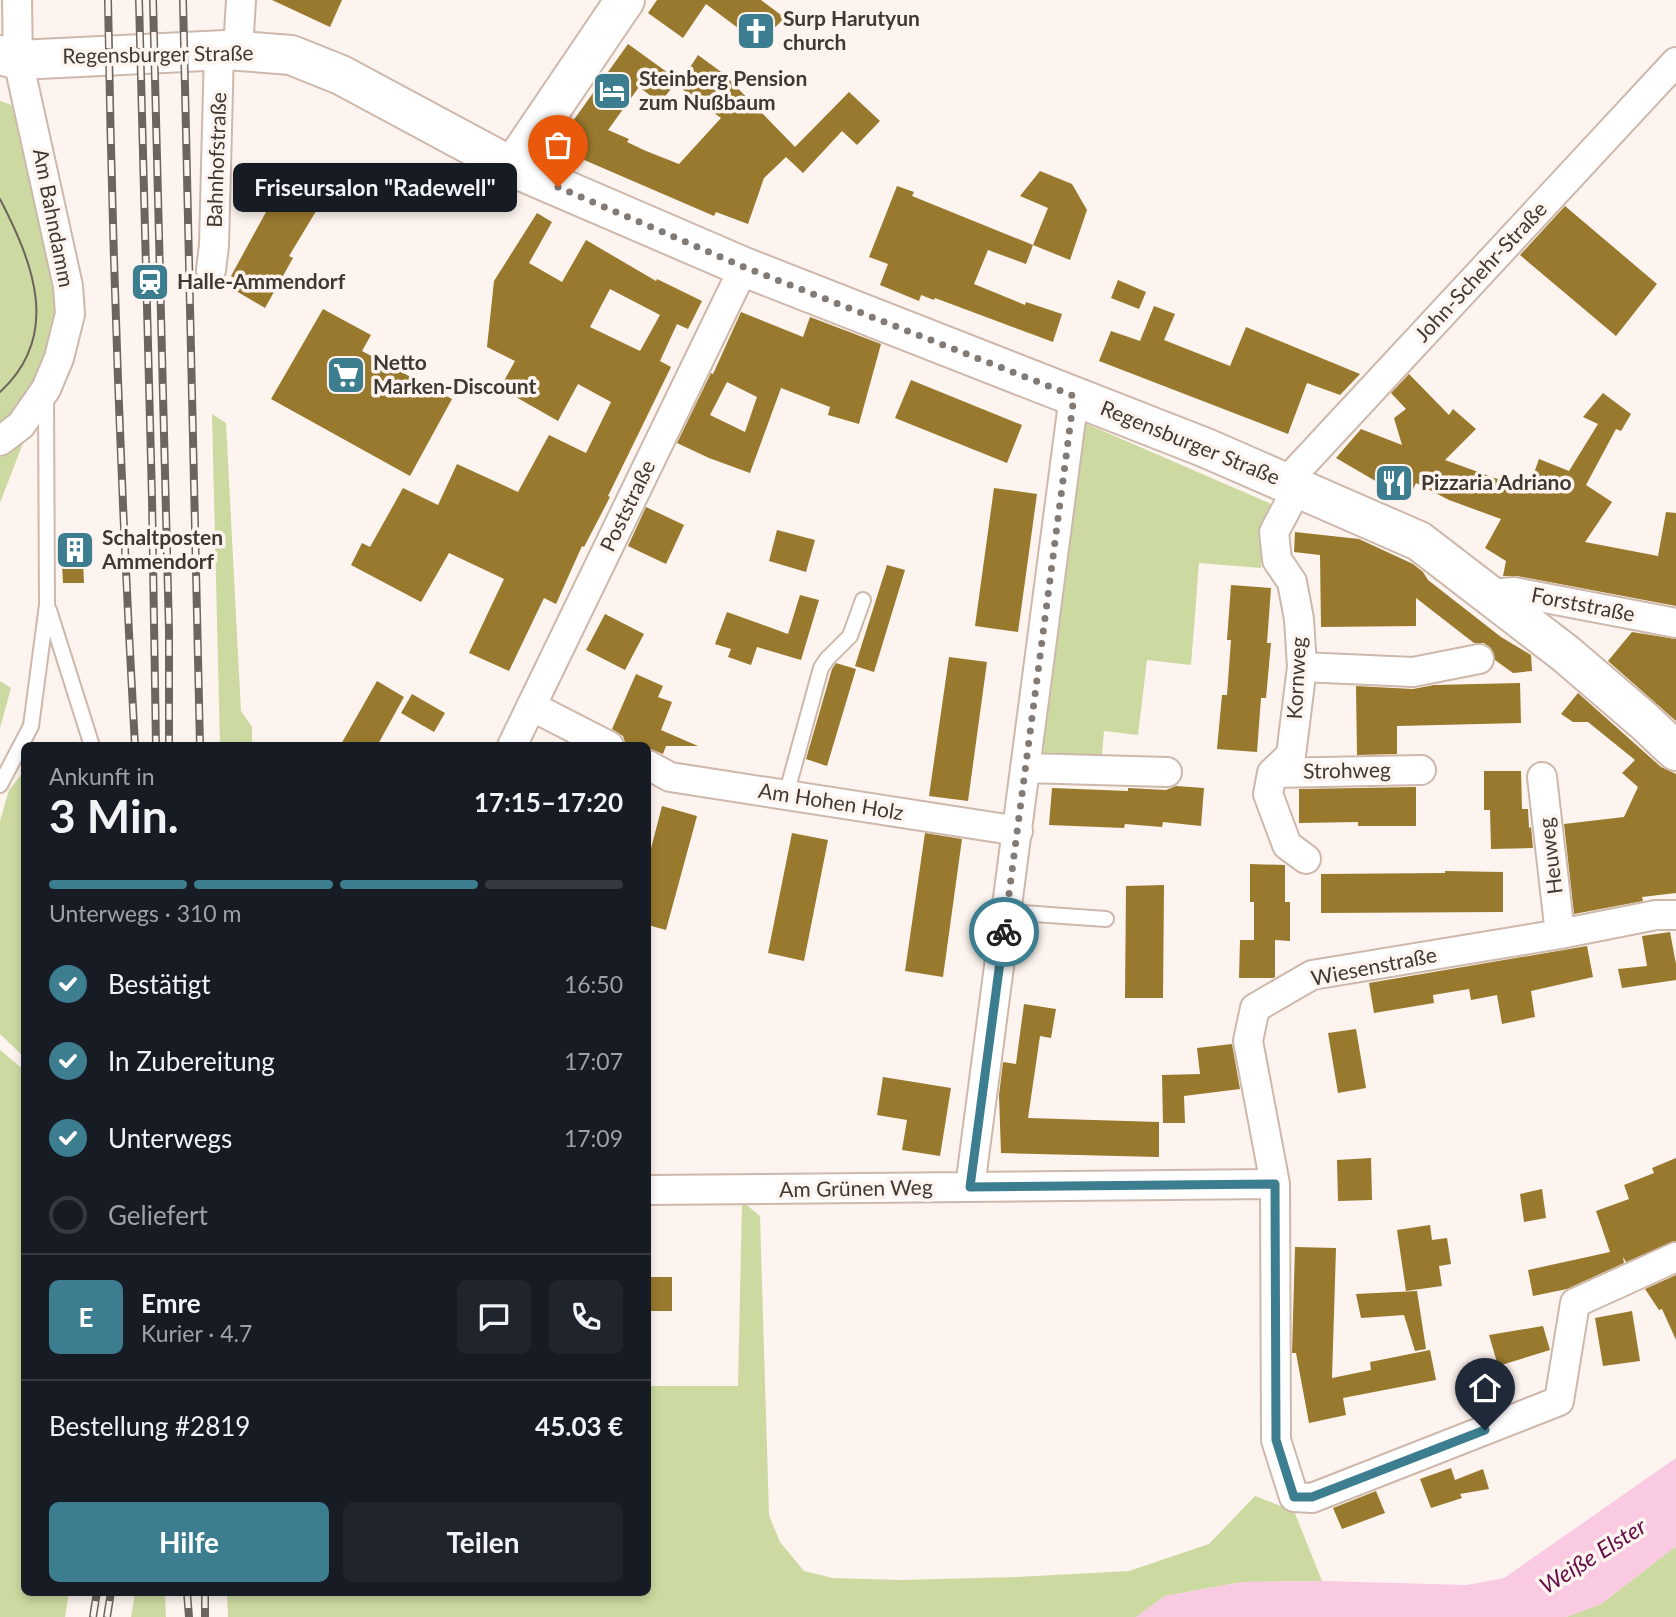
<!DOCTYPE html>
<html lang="de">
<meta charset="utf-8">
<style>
body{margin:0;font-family:Lato,sans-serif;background:#20242c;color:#f1f3f6;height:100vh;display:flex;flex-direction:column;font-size:26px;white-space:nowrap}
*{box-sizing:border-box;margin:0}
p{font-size:23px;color:#9ea1a6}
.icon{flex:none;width:38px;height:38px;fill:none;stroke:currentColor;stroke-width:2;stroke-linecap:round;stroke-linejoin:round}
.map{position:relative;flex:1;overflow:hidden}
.sheet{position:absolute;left:21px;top:742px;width:630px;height:854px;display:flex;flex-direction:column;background:#171b24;border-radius:10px;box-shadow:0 4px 10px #0003}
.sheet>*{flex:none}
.pin{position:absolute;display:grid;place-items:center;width:60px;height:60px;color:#fff;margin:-72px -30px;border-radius:50% 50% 50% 0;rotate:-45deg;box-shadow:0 0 7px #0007}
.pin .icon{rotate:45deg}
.courier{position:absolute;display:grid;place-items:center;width:70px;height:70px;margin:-35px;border:5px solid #3c7e8f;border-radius:50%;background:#fff;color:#222;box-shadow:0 2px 9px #0007}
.bubble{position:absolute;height:49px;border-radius:10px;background:#171b24;box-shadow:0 4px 10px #0003;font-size:23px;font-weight:700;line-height:49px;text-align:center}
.head em{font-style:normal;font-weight:700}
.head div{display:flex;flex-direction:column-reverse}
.head{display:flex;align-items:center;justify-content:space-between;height:119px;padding:0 28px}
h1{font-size:46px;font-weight:700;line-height:52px}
.bar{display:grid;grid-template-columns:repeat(4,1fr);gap:10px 7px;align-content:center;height:84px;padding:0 28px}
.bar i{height:9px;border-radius:5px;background:#363941}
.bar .current{background:#3c7e8f}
.bar p{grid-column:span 4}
.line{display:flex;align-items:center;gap:18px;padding:0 28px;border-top:2px solid #363941}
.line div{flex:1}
.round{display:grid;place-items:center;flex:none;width:74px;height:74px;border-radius:10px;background:#20242c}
ol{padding:0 28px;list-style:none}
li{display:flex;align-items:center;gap:21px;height:77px}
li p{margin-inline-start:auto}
li .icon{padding:7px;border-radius:50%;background:#3c7e8f;color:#fff;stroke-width:4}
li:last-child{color:#9ea1a6}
li i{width:38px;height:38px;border:4px solid #363941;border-radius:50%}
.cta{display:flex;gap:14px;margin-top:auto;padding:14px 28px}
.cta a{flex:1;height:80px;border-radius:10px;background:#3c7e8f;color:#fff;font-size:28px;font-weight:700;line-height:80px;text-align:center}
.cta a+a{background:#20242c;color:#f1f3f6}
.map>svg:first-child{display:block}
</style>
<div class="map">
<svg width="1676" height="1617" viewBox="0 0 1676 1617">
<rect width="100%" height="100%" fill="#fdf4ef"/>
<path fill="#ccdaa1" d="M 0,101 L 12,105 L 26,130 L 61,302 L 38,387 L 0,428 Z
M 212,414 L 226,423 L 241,711 L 252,727 L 252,745 L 220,745 Z
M 1080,421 L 1274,505 L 1265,532 L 1261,568 L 1199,563 L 1191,665 L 1147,660 L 1138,735 L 1104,731 L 1102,756 L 1036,753 Z
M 25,438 L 0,503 L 0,458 Z
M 0,681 L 11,688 L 0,728 Z
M 24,771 L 24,1057 L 0,1034 L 0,821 L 9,790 Z
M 0,1050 L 24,1070 L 24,1592 L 69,1593 L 65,1617 L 0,1617 Z
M 742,1201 L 760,1216 L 769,1515 L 780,1542 L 804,1571 L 833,1578 L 901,1580 L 1016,1577 L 1129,1571 L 1209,1544 L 1255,1496 L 1294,1511 L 1322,1581 L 1243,1582 L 1165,1596 L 1136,1617 L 228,1617 L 227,1593 L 648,1592 L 648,1386 L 738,1386 Z
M 1676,1546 L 1676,1617 L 1566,1617 L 1601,1604 Z
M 135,1593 L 165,1593 L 166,1617 L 131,1617 Z"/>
<path fill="#f9cae1" d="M 1676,1458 L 1676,1546 L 1601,1604 L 1566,1617 L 1136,1617 L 1165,1596 L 1243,1582 L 1322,1581 L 1467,1585 L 1504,1578 Z"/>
<path fill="#99792d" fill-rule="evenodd" d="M 272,0 L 342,0 L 330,27 Z
M 657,0 L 761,0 L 785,18 L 758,43 L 706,4 L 683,38 L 648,13 Z
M 628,44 L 678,80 L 660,103 L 639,87 L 608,130 L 629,139 L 627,142 L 646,151 L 679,164 L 721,118 L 678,86 L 698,55 L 724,74 L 795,147 L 849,92 L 880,121 L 857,145 L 842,131 L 803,173 L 786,157 L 764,178 L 748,224 L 716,212 L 714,216 L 561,150 L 558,142 Z
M 1040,171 L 1072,184 L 1087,210 L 1070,260 L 1033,245 L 1048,208 L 1020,196 Z
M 283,181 L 321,203 L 289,256 L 293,258 L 265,308 L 231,288 L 236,279 L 231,276 Z
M 897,186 L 914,192 L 912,196 L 1033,245 L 1026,264 L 988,250 L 974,284 L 1025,305 L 1026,302 L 1062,314 L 1053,342 L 935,298 L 934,300 L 921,295 L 919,301 L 880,285 L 888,264 L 869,257 Z
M 1565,206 L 1657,284 L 1616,336 L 1520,255 Z
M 537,213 L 552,222 L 529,263 L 562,282 L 586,240 L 656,281 L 657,279 L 702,301 L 688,329 L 677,324 L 660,361 L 671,367 L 608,496 L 610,497 L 584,547 L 582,546 L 556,604 L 544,598 L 509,671 L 469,653 L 504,579 L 449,553 L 421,602 L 351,565 L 362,543 L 370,547 L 403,488 L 438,505 L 457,464 L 518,492 L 549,435 L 586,453 L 611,402 L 578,384 L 558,421 L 500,388 L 515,361 L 487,347 L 494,281 ZM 610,289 L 660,315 L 640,351 L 590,327 Z
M 1118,280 L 1146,292 L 1139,309 L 1111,298 Z
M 1154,306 L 1175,314 L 1164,340 L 1230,366 L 1246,327 L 1360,374 L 1340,395 L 1307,383 L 1288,434 L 1099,361 L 1111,331 L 1140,341 Z
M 323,309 L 371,335 L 362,351 L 452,399 L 410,476 L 271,399 Z
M 741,312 L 803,337 L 810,317 L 881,344 L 859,424 L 828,415 L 830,407 L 781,388 L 750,473 L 709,458 L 677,443 L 711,373 L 713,374 ZM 727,382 L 757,397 L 745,432 L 710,415 Z
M 1409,374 L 1449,415 L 1453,409 L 1476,429 L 1445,460 L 1528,490 L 1539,459 L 1569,471 L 1598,424 L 1583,417 L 1603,393 L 1631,414 L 1621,431 L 1616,429 L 1586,485 L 1612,502 L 1585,542 L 1658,556 L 1666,512 L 1676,513 L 1676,606 L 1517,576 L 1503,576 L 1506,561 L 1485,548 L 1501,519 L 1449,500 L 1416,483 L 1408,500 L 1336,458 L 1361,429 L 1402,445 L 1394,418 L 1406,409 L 1391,393 Z
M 911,380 L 1022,425 L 1007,463 L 895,418 Z
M 994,488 L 1037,494 L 1018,632 L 975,626 Z
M 646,507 L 684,525 L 666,564 L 628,546 Z
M 777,530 L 815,540 L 806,572 L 769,561 Z
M 1295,532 L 1359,539 L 1413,564 L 1423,572 L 1428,580 L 1501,637 L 1531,655 L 1532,671 L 1513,673 L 1495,660 L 1491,648 L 1484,643 L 1474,643 L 1416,598 L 1416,626 L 1321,627 L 1320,555 L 1294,552 Z
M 83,563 L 84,583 L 63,583 L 62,564 Z
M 887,565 L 905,570 L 874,672 L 855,666 Z
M 1231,585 L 1271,588 L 1267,643 L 1271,643 L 1266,698 L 1261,698 L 1257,752 L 1217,749 L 1222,695 L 1227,695 L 1231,640 L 1227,640 Z
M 800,595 L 819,600 L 801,660 L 757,647 L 751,665 L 728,657 L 731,649 L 715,644 L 727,612 L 788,634 Z
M 605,614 L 644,634 L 625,670 L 586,650 Z
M 1632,632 L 1676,639 L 1676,721 L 1608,661 Z
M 949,657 L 987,662 L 968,801 L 929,796 Z
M 836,663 L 856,669 L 827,766 L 806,759 L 832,669 Z
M 636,674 L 663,686 L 658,697 L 672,702 L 661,730 L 698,746 L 666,746 L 663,754 L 648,748 L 648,746 L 626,746 L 623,736 L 612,729 Z
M 377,681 L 404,697 L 377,746 L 340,746 Z
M 1520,683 L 1521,723 L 1397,726 L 1397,754 L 1357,755 L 1356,686 L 1413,689 L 1434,685 Z
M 1578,693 L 1661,767 L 1676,774 L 1676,893 L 1642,897 L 1643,901 L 1574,914 L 1564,824 L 1624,817 L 1638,787 L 1622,773 L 1635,760 L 1588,722 L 1573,722 L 1561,714 Z
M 412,694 L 445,713 L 434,732 L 401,713 Z
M 1484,771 L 1521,771 L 1522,809 L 1528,809 L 1529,828 L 1531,827 L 1533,848 L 1491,849 L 1490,810 L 1484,810 Z
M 1176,786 L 1204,788 L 1201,826 L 1163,822 L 1162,827 L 1125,824 L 1124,828 L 1049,825 L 1052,788 L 1128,791 L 1128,788 L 1166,790 Z
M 1416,787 L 1416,826 L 1358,826 L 1358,822 L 1299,823 L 1299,789 Z
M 662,806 L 697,816 L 666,930 L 648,925 L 648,860 Z
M 792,833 L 828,840 L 804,961 L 768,953 Z
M 925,833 L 962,839 L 943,977 L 905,971 Z
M 1250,864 L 1285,865 L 1285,902 L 1290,902 L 1290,941 L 1275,940 L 1275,977 L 1273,978 L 1239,978 L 1240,940 L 1254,940 L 1254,902 L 1250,902 Z
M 1445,871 L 1503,872 L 1503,912 L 1321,913 L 1321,874 L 1445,873 Z
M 1164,885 L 1163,998 L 1125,998 L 1126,886 Z
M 1670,932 L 1676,964 L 1676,980 L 1622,988 L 1618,969 L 1647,966 L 1642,936 Z
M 1587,946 L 1593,977 L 1531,991 L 1535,1017 L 1502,1024 L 1497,995 L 1471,1000 L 1469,989 L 1433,995 L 1434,1003 L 1374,1013 L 1369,983 Z
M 1024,1004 L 1056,1009 L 1051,1038 L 1040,1036 L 1028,1118 L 1159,1122 L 1159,1157 L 1001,1153 L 999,1095 L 1003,1062 L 1016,1064 Z
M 1356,1029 L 1366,1088 L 1338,1093 L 1328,1033 Z
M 1232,1044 L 1240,1089 L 1184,1096 L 1185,1123 L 1163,1123 L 1162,1075 L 1200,1074 L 1197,1048 Z
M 883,1077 L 951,1088 L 940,1156 L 902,1150 L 907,1120 L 877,1115 Z
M 1371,1158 L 1372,1200 L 1338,1201 L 1337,1160 Z
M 1676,1158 L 1676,1241 L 1626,1262 L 1623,1257 L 1624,1263 L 1567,1289 L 1533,1296 L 1528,1270 L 1610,1252 L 1596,1211 L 1629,1199 L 1624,1185 L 1654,1173 L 1652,1168 Z
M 1542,1189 L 1546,1218 L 1524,1222 L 1520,1194 Z
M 1430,1225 L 1432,1240 L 1447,1238 L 1451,1264 L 1439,1266 L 1442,1286 L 1406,1291 L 1397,1230 Z
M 1295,1247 L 1336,1248 L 1332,1378 L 1371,1370 L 1370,1362 L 1430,1350 L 1436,1380 L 1343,1398 L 1346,1415 L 1309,1423 L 1296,1353 L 1292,1353 Z
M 1676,1275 L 1676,1340 L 1662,1309 L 1659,1310 L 1645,1289 Z
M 648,1277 L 672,1277 L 672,1311 L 648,1311 Z
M 1417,1291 L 1426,1349 L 1415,1351 L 1404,1315 L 1361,1318 L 1356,1294 Z
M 1632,1311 L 1640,1361 L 1603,1366 L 1595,1318 Z
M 1543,1326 L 1550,1350 L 1498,1366 L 1489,1335 Z
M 1451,1468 L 1455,1480 L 1483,1469 L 1489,1489 L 1460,1494 L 1462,1498 L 1431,1508 L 1420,1479 Z
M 1376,1491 L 1385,1513 L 1342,1529 L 1333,1508 Z"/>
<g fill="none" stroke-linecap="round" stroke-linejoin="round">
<g stroke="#cdb8ab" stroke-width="18">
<path id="lane" d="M 49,610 L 92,746
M 0,785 L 31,726 L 47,605 L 46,396
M 786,795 L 821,668 L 827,659 L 850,636 L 863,600
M 1007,912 L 1106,919"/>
</g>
<g stroke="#cdb8ab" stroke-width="32">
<path id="street" d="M 238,50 L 241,0
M 211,270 L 214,245 L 219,50
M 0,441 L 21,425 L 46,389 L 59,358 L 70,314 L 68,286 L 18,60 L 17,0
M 1286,482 L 1676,62
M 1298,487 L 1274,532 L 1277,560 L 1292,582 L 1299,619 L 1302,667 L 1291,755 L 1272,773 L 1268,794 L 1287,845 L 1306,859
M 1489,594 L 1514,592 L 1676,623
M 1302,667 L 1413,672 L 1479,659
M 531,706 L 609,746
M 512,746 L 744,267
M 648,765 L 670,777 L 1018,831
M 1025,768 L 1167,772
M 1272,773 L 1421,770
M 1542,777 L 1560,934
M 1676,915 L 1656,915 L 1560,934 L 1312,975 L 1255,1008 L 1248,1041 L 1275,1184 L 1276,1440 L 1294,1497 L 1312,1498 L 1559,1401 L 1575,1303 L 1676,1257
M 970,1187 L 1074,396
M 648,1190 L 1275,1184"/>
</g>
<g stroke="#cdb8ab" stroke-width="42">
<path id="secondary" d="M 0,55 L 18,60 L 226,50 L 291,55 L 341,75 L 512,167 L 744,267 L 1206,448 L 1419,541 L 1566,654 L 1644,721 L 1676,751
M 512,167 L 625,0"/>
</g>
<use href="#lane" stroke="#fff" stroke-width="14"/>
<use href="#street" stroke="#fff" stroke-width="28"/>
<use href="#secondary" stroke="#fff" stroke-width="38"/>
<path stroke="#6c645e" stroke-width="2" d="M 0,199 C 33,263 62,335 0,392"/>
<g stroke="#6c645e" stroke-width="8">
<path id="rail" d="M 108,0 C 112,249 121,497 135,746
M 139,0 L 152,498 L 156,746
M 153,0 L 169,631 L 169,746
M 183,0 L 200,746
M 187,1592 L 189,1617
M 205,1592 L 205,1617
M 93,1617 L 97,1592
M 107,1617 L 111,1592"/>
</g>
<use href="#rail" stroke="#fdf4ef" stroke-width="5" stroke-dasharray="16" stroke-linecap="butt"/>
</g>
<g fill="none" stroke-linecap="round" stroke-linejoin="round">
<path stroke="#827a74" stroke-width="7" stroke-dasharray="0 12.6" d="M 558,187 L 744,267 L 1074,396 L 1004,932"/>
<path stroke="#3c7e8f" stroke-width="9" d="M 1004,932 L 970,1187 L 1275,1184 L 1276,1440 L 1294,1497 L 1312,1497 L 1485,1430"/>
</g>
<defs>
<g id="church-square" transform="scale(2.0125)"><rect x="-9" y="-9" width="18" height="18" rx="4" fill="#3c7e8f" stroke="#fdf4ef"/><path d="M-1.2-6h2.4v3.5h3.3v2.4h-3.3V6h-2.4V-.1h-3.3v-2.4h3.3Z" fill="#fff"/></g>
<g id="hotel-square" transform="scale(2.0125)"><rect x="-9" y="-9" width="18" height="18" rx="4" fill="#3c7e8f" stroke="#fdf4ef"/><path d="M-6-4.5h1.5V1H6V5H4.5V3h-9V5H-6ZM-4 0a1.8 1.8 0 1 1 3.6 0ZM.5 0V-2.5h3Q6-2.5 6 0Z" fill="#fff"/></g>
<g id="station-square" transform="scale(2.0125)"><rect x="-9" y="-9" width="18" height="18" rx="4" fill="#3c7e8f" stroke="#fdf4ef"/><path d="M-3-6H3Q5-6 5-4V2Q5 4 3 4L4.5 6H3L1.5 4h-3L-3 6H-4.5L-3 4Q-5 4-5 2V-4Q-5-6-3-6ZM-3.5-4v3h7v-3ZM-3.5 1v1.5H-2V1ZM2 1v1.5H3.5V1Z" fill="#fff"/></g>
<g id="supermarket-square" transform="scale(2.0125)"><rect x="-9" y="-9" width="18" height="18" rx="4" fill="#3c7e8f" stroke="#fdf4ef"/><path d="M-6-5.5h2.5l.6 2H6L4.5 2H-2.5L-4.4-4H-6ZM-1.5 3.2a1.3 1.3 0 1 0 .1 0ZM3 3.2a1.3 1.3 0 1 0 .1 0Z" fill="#fff"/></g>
<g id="restaurant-square" transform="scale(2.0125)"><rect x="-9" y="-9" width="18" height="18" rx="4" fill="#3c7e8f" stroke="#fdf4ef"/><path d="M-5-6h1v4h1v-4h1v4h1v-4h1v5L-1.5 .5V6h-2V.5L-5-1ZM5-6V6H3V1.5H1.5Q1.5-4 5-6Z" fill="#fff"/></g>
<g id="building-square" transform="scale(2.0125)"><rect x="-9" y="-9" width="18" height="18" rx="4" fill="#3c7e8f" stroke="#fdf4ef"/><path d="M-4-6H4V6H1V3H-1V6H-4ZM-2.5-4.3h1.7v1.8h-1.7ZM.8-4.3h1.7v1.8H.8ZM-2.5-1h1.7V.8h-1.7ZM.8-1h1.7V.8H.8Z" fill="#fff"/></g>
</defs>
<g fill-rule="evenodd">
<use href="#church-square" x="756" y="31"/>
<use href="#hotel-square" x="612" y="91"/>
<use href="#station-square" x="150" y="282"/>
<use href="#supermarket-square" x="346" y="375"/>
<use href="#restaurant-square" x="1394" y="483"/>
<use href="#building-square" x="75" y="550"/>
</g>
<g text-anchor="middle" stroke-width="7" stroke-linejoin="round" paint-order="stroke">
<g font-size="21" font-weight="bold" fill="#403832" stroke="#fdf4ef" text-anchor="start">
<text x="783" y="26">Surp Harutyun<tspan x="783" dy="24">church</tspan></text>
<text x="639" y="86">Steinberg Pension<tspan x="639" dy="24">zum Nußbaum</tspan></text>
<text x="177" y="289">Halle-Ammendorf</text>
<text x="373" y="370">Netto<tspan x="373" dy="24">Marken-Discount</tspan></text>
<text x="1421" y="490">Pizzaria Adriano</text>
<text x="102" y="545">Schaltposten<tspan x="102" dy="24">Ammendorf</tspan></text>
</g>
<g font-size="21" fill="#403832" stroke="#fdf4ef">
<text transform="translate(158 55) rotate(-1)" y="7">Regensburger Straße</text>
<text transform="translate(217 160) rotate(-88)" y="7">Bahnhofstraße</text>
<text transform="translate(53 218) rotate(79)" y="7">Am Bahndamm</text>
<text transform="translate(1481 272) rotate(-47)" y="7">John-Schehr-Straße</text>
<text transform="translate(1190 443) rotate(22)" y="7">Regensburger Straße</text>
<text transform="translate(628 506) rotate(-64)" y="7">Poststraße</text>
<text transform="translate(1583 605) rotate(11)" y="7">Forststraße</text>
<text transform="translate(1297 678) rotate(-87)" y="7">Kornweg</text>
<text transform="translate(1347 771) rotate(-1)" y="7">Strohweg</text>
<text transform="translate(831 802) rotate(9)" y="7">Am Hohen Holz</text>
<text transform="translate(1551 856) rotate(-97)" y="7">Heuweg</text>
<text transform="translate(1374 967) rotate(-11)" y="7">Wiesenstraße</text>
<text transform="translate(856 1189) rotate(-1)" y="7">Am Grünen Weg</text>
</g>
<g font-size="23" font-style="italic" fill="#640c45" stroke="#fdf4ef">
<text transform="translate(1593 1556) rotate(-32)" y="8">Weiße Elster</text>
</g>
</g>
</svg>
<div class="pin" style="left:558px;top:187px;background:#ea580c"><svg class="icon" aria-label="bag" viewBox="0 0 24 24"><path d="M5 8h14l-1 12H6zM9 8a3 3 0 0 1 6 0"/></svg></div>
<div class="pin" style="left:1485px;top:1430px;background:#1f2937"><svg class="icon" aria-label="home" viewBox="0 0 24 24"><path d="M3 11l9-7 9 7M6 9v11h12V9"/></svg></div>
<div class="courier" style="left:1004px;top:932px"><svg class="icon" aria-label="bike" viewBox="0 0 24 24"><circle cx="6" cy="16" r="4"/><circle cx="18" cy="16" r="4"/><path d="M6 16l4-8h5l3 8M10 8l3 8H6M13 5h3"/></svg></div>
<div class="bubble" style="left:233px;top:163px;width:284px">Friseursalon &quot;Radewell&quot;</div>
<section class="sheet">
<div class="head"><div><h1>3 Min.</h1><p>Ankunft in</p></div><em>17:15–17:20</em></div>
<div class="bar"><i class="current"></i><i class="current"></i><i class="current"></i><i></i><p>Unterwegs · 310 m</p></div>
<ol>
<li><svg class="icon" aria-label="check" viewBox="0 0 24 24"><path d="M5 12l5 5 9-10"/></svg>Bestätigt<p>16:50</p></li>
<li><svg class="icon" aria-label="check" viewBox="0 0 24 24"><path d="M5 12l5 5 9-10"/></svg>In Zubereitung<p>17:07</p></li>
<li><svg class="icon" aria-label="check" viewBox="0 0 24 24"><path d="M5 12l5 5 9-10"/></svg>Unterwegs<p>17:09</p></li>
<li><i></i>Geliefert</li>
</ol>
<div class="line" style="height:126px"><b class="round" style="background:#3c7e8f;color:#fff">E</b><div><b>Emre</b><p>Kurier · 4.7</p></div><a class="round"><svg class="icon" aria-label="chat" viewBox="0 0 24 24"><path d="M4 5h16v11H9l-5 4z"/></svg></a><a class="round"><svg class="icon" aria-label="phone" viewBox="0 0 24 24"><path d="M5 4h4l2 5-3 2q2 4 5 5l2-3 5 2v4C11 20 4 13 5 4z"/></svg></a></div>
<div class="line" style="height:91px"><div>Bestellung #2819</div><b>45.03 €</b></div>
<div class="cta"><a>Hilfe</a><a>Teilen</a></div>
</section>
</div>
